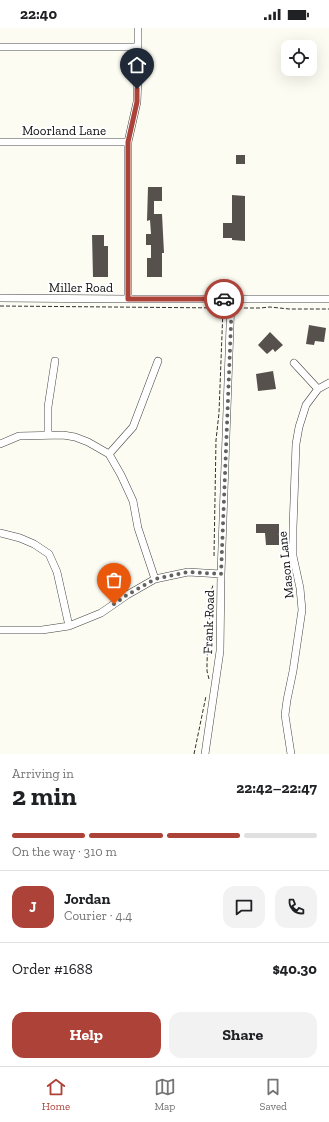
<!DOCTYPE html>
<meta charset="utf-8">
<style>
body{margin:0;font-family:"Zilla Slab",serif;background:#f2f2f2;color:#202124;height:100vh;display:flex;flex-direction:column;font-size:15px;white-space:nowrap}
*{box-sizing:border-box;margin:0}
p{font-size:13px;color:#757577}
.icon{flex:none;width:22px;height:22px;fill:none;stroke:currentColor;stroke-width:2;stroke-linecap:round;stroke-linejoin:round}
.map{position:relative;height:726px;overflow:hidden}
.side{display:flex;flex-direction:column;background:#fff;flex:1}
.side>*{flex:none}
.tools{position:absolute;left:281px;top:12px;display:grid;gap:8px}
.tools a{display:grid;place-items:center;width:36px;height:36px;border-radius:8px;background:#fff;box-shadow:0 4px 16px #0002;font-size:20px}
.pin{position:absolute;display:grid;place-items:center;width:34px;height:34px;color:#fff;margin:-41px -17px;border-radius:50% 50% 50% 0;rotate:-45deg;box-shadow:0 0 4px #0007}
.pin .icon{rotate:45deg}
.courier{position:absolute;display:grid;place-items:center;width:40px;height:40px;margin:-20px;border:3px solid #ad4238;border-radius:50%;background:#fff;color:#222;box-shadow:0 1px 5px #0007}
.summary em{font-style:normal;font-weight:700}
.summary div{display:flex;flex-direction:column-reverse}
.summary{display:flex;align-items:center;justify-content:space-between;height:68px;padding:0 12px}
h1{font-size:26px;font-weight:700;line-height:30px}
.bar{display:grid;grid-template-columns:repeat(4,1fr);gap:6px 4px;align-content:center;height:48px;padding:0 12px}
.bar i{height:5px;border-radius:3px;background:#e0e0e0}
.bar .active{background:#ad4238}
.bar p{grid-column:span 4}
.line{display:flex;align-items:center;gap:10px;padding:0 12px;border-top:1px solid #e0e0e0}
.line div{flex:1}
.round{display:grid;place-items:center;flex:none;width:42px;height:42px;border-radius:12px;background:#f2f2f2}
.primary-button{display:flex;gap:8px;margin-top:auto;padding:8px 12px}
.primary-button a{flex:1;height:46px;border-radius:12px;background:#ad4238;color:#fff;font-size:16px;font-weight:700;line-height:46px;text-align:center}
.primary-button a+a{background:#f2f2f2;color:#202124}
.status{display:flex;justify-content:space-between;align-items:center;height:28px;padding:0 20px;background:#fff;direction:ltr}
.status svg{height:11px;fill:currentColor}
.dock{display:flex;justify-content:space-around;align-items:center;height:56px;border-top:1px solid #e0e0e0;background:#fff;font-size:11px;color:#757577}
.dock a{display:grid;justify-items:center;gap:2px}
.dock .active{color:#ad4238}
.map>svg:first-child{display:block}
</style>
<div class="status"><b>22:40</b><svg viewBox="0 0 49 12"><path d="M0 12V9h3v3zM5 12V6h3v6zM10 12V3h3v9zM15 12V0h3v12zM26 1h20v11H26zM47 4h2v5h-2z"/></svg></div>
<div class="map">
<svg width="329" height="726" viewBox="0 0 329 726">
<rect width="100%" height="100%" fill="#fdfcf2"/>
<path fill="#56514c" d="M 236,127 L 245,127 L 245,136 L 236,136 Z
M 148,159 L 162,159 L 162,173 L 154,173 L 154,186 L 162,186 L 164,225 L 162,225 L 162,249 L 147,249 L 147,230 L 151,230 L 151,217 L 146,217 L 146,206 L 151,206 L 150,192 L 147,193 Z
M 232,167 L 245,168 L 245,213 L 232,212 L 232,210 L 223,210 L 223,195 L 232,195 Z
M 92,207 L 104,207 L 104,218 L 108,218 L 108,249 L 93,249 Z
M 309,297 L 326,300 L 324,314 L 315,313 L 314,317 L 306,316 Z
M 270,304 L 283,317 L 275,324 L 273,321 L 267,326 L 258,317 Z
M 273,343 L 276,361 L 258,363 L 256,346 Z
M 256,496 L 279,496 L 279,517 L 266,517 L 265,505 L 256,505 Z"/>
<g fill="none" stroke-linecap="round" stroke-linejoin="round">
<g stroke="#424242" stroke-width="8">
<path id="minor" d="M 0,19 L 138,19
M 0,114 L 128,114
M 0,270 L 128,271 L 329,271
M 128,271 L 128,114 L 137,74 L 138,48 L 138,0
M 294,335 L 318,361
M 48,407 L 48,379 L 55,333
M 0,416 L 19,408 L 63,407 L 75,409 L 88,414 L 109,426 L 121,447 L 133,473 L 138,500 L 155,551
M 109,426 L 133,399 L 158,333
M 0,505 L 20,510 L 34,516 L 49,526 L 57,544 L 69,598
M 0,602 L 42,602 L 69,598 L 101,585 L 127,567 L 155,551 L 188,544 L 221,546
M 205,726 L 220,623 L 221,546 L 231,271
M 291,726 L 285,687 L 287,672 L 293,643 L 302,582 L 300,560 L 293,528 L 293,500 L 296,416 L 299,399 L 306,377 L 318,361 L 329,355"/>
</g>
<path stroke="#313131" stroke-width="1" stroke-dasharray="4 2" stroke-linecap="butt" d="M 0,278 L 223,280
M 238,280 L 260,280 L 270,279 L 289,281 L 329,281
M 214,528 L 216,412 L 219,385 L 223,280
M 209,651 L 207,643 L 207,634 L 211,564 L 213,557
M 194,726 L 206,668"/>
<use href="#minor" stroke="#fff" stroke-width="7"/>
</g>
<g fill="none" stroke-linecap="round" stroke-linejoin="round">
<path stroke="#62625e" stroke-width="4" stroke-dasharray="0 7.2" d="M 114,576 L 127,567 L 155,551 L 188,544 L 221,546 L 232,271 L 224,271"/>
<path stroke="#ad4238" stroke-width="5" d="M 137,61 L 137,74 L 128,114 L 128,271 L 224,271"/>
</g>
<g text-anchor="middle" stroke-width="4" stroke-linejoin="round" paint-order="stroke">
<g font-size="13" fill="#0f0f0f" stroke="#fff">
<text x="64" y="107">Moorland Lane</text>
<text x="81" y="264">Miller Road</text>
<text transform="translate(285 537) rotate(-96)" y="5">Mason Lane</text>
<text transform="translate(208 594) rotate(-88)" y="5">Frank Road</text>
</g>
</g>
</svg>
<div class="tools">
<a><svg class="icon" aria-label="locate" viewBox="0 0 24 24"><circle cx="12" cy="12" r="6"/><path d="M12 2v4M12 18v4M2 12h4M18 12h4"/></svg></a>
</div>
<div class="pin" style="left:114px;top:576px;background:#ea580c"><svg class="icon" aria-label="bag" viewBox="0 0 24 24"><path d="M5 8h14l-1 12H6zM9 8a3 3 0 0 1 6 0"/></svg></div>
<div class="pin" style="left:137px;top:61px;background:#1f2937"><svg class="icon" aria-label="home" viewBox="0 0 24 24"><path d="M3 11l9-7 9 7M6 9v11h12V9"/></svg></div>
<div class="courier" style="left:224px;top:271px"><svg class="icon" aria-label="car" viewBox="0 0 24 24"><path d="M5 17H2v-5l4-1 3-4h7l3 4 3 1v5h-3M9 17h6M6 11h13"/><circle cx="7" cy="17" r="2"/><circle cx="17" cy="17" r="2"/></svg></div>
</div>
<section class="side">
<div class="summary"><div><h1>2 min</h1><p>Arriving in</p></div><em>22:42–22:47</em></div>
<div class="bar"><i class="active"></i><i class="active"></i><i class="active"></i><i></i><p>On the way · 310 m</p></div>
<div class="line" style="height:72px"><b class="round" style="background:#ad4238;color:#fff">J</b><div><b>Jordan</b><p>Courier · 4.4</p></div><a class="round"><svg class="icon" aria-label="chat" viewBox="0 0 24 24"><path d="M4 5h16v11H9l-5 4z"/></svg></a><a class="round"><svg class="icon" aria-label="phone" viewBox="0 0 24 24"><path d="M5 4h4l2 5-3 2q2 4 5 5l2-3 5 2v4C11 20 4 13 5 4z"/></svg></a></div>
<div class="line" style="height:52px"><div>Order #1688</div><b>$40.30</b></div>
<div class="primary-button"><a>Help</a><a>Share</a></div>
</section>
<nav class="dock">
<a class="active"><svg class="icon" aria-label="home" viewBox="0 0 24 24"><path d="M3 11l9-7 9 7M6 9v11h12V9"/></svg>Home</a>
<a><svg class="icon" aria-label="map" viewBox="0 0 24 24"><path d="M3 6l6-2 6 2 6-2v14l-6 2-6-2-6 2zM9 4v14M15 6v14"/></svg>Map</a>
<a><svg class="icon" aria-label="saved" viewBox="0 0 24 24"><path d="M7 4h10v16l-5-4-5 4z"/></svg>Saved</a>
</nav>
